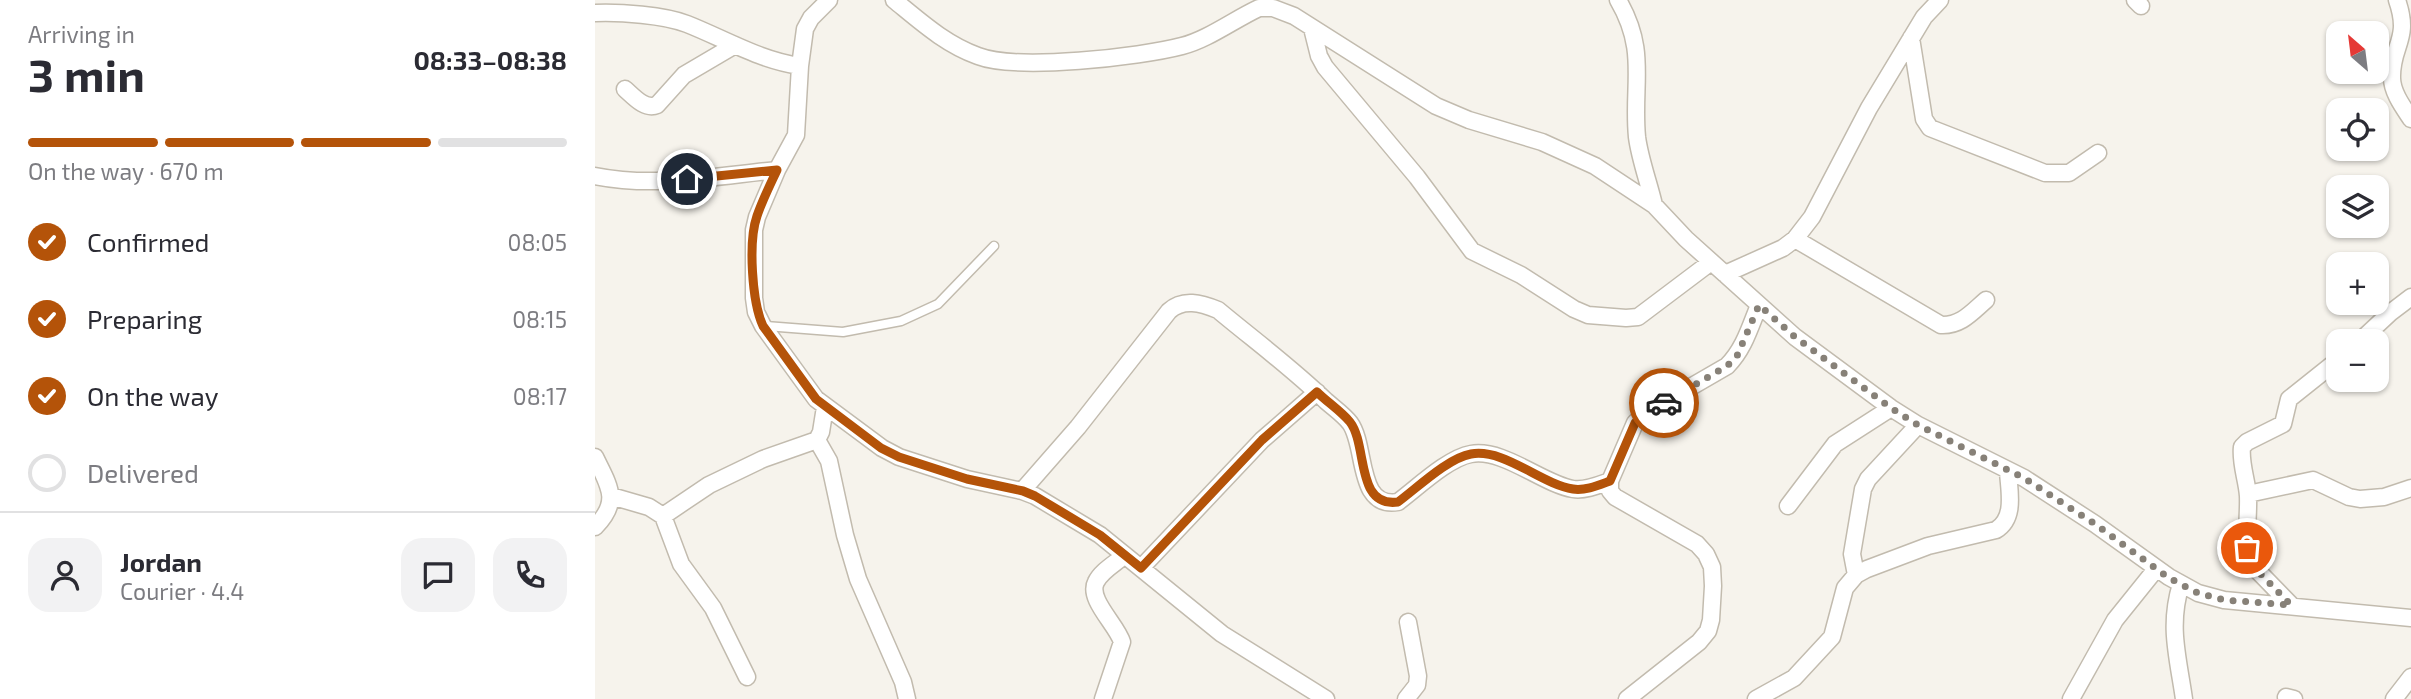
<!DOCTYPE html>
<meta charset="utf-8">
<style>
body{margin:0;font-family:"Exo 2",sans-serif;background:#f2f2f3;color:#2b2b33;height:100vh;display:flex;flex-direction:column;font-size:26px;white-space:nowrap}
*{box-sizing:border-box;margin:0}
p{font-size:23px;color:#7c7c81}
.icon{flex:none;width:38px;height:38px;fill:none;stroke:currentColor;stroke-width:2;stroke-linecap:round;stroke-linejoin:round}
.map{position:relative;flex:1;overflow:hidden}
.sheet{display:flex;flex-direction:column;background:#fff;width:595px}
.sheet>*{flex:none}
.needle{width:46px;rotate:332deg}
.controls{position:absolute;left:1731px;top:21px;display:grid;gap:14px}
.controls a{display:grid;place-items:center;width:63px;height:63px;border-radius:14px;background:#fff;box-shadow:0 2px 5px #0004;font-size:35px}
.pin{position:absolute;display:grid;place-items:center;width:60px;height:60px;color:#fff;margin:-30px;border:4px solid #fff;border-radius:50%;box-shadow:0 2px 7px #0007}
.courier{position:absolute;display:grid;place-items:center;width:70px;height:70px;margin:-35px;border:5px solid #b45309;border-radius:50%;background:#fff;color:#222;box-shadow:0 2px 9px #0007}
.head em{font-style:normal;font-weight:700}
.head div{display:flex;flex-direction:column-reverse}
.head{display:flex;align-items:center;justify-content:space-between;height:119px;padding:0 28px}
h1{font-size:46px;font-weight:700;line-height:52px}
.bar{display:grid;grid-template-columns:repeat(4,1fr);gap:10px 7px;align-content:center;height:84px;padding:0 28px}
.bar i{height:9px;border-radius:5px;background:#e1e1e2}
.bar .active{background:#b45309}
.bar p{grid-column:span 4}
.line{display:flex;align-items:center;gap:18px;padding:0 28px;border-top:2px solid #e1e1e2}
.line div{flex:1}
.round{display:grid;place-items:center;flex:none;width:74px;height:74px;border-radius:21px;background:#f2f2f3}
ol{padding:0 28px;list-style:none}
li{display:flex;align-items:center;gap:21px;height:77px}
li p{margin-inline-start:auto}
li .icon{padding:7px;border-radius:50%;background:#b45309;color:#fff;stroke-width:4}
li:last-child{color:#7c7c81}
li i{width:38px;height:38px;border:4px solid #e1e1e2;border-radius:50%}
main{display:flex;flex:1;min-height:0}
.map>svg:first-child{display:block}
</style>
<main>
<section class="sheet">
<div class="head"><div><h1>3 min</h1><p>Arriving in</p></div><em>08:33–08:38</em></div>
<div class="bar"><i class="active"></i><i class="active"></i><i class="active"></i><i></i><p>On the way · 670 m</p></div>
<ol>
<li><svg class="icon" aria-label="check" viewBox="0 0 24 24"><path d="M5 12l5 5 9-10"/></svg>Confirmed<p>08:05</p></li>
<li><svg class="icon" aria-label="check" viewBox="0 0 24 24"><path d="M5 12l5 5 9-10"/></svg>Preparing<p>08:15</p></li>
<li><svg class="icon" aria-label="check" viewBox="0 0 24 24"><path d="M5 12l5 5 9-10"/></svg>On the way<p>08:17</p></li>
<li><i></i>Delivered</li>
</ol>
<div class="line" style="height:126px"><a class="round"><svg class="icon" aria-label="person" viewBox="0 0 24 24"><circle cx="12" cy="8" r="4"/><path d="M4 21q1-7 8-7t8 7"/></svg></a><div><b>Jordan</b><p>Courier · 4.4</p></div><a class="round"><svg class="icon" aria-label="chat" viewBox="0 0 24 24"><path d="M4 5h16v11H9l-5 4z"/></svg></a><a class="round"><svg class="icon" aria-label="phone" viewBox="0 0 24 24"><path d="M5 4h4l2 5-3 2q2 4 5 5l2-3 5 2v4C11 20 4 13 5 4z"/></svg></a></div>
</section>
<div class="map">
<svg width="1816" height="699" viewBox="0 0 1816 699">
<rect width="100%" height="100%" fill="#f6f3ec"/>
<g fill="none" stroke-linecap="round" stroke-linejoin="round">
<g stroke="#c2bbae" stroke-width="11">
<path id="lane" d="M 171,326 L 248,332 L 306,321 L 343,304 L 399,246"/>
</g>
<g stroke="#c2bbae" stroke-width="19">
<path id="street" d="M 234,0 L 216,18 L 210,29 L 205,66 L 201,135 L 182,170 L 162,217 L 159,230 L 159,298 L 161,312 L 168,326 L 221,399 L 287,448 L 304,457 L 372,479 L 427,491 L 440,496 L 505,535 L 627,634 L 731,699
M 299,0 C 326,22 350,44 383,56 C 422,71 545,57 587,46 C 612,40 640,19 664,8 L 678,8 L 699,16 L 841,106 L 874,120 L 947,142 L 1000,166 L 1059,205 L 1091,239 L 1200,337 L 1296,408 L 1323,425 L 1429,478 L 1500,524 L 1574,577 L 1603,593 L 1629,600 L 1816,618
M 1023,0 C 1053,51 1037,84 1042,137 C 1045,160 1054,183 1059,205
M 1540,0 L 1546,6
M 1802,0 C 1816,40 1796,45 1797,78 C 1797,92 1808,107 1816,119
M 0,13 C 25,12 69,15 92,24 C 130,39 164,60 205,66
M 717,28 L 724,56 L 730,67 L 822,177 L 877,251 L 926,275 L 979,309 L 993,315 L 1031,318 L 1043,317 L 1116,262
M 1316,38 L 1329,119 L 1335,128 L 1450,173 L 1474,173 L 1503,153
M 30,89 C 39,97 50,110 62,105 L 89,75 L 140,45
M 0,176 C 60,188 122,176 182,170
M 1200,239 L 1346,325 C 1366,326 1377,312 1391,300
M 1130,274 L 1188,248 L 1200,239 L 1217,217 L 1274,108 L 1329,17 L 1345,0
M 1765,341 L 1795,313 L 1816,297
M 222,440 L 234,461 L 250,535 L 263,579 L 308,682 L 312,699
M 0,457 C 14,486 26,501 0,527
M 427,491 L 483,427 L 574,311 C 588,298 606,303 623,310 C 659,340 697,368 731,401 C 739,408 749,415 755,423 C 772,446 761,509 803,502 C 822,488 853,458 876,454 C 908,448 948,484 978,489 C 990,491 1004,485 1015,481
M 1653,494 L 1718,480 L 1754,497 L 1765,499 L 1789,497 L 1816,488
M 16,496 L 54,507 L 68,516 L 86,564 L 118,608 L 152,677
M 1193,506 L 1240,444 L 1296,408
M 68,516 L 114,485 L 168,459 L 222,440 L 226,432 L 230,407
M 546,568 L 667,440 L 722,392
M 1261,575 L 1257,554 L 1268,489 L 1273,479 L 1323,425
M 1586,584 C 1573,626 1583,657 1589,699
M 1696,605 L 1658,566 C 1648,544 1654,519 1653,496 C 1652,480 1645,463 1647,447 L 1652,442 L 1688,424 L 1694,399 L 1743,360
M 1691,697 L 1699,699
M 508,699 L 527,642 C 522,625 492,599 501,582 C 506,571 521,563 530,555
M 811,699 L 822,685 L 823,676 L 813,622
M 1032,699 L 1104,642 L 1113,631 L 1116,620 L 1118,586 L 1117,567 L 1111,554 L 1102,544 L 1020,497 L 1015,491 L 1015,481 L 1040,423 L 1049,414 L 1132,366 C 1149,349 1155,327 1164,305
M 1161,699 L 1199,678 L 1237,637 L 1250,588 L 1261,575 L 1272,569 L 1333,546 L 1401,530 C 1421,518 1414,491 1413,471
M 1476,699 L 1520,620 L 1561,569
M 1799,699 L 1816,677"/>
</g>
<use href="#lane" stroke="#fff" stroke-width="8"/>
<use href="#street" stroke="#fff" stroke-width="16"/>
</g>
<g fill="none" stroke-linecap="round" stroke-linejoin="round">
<path stroke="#878178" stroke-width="7" stroke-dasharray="0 12.6" d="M 1069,403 L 1132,366 L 1142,356 L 1164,305 L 1200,337 L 1296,408 L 1323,425 L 1429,478 L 1500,524 L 1574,578 L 1603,593 L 1629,600 L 1696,605 L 1658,566 L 1652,548"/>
<path stroke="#b45309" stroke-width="9" d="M 92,179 L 182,170 C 175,185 167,201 162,216 C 153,242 157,302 168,326 L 221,399 L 286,448 L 304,457 L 372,479 L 428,491 L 440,496 L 505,535 L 546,568 L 667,440 L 722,392 C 732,402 746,411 755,422 C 773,445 760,508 803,502 C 822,488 853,458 876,454 C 909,448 946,484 978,489 C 990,491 1004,485 1015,481 L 1040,423 L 1049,414 L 1069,403"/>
</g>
</svg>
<div class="controls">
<a><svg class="needle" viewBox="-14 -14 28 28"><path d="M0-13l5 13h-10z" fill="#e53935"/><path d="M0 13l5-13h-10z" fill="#7c7c81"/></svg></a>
<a><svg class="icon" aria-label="locate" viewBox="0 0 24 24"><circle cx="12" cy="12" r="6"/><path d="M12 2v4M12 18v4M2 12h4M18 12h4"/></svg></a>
<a><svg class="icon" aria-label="layers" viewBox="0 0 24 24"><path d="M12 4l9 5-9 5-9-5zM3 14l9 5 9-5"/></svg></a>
<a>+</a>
<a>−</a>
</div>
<div class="pin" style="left:1652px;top:548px;background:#ea580c"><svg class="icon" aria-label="bag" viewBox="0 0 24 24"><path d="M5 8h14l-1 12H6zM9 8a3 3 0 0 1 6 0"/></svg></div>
<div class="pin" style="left:92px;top:179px;background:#1f2937"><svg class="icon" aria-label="home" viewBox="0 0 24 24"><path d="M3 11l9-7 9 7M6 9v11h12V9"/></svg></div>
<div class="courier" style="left:1069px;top:403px"><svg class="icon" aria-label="car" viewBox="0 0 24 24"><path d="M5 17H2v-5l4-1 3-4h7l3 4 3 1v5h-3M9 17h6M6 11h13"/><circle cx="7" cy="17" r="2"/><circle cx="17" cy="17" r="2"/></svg></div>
</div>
</main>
